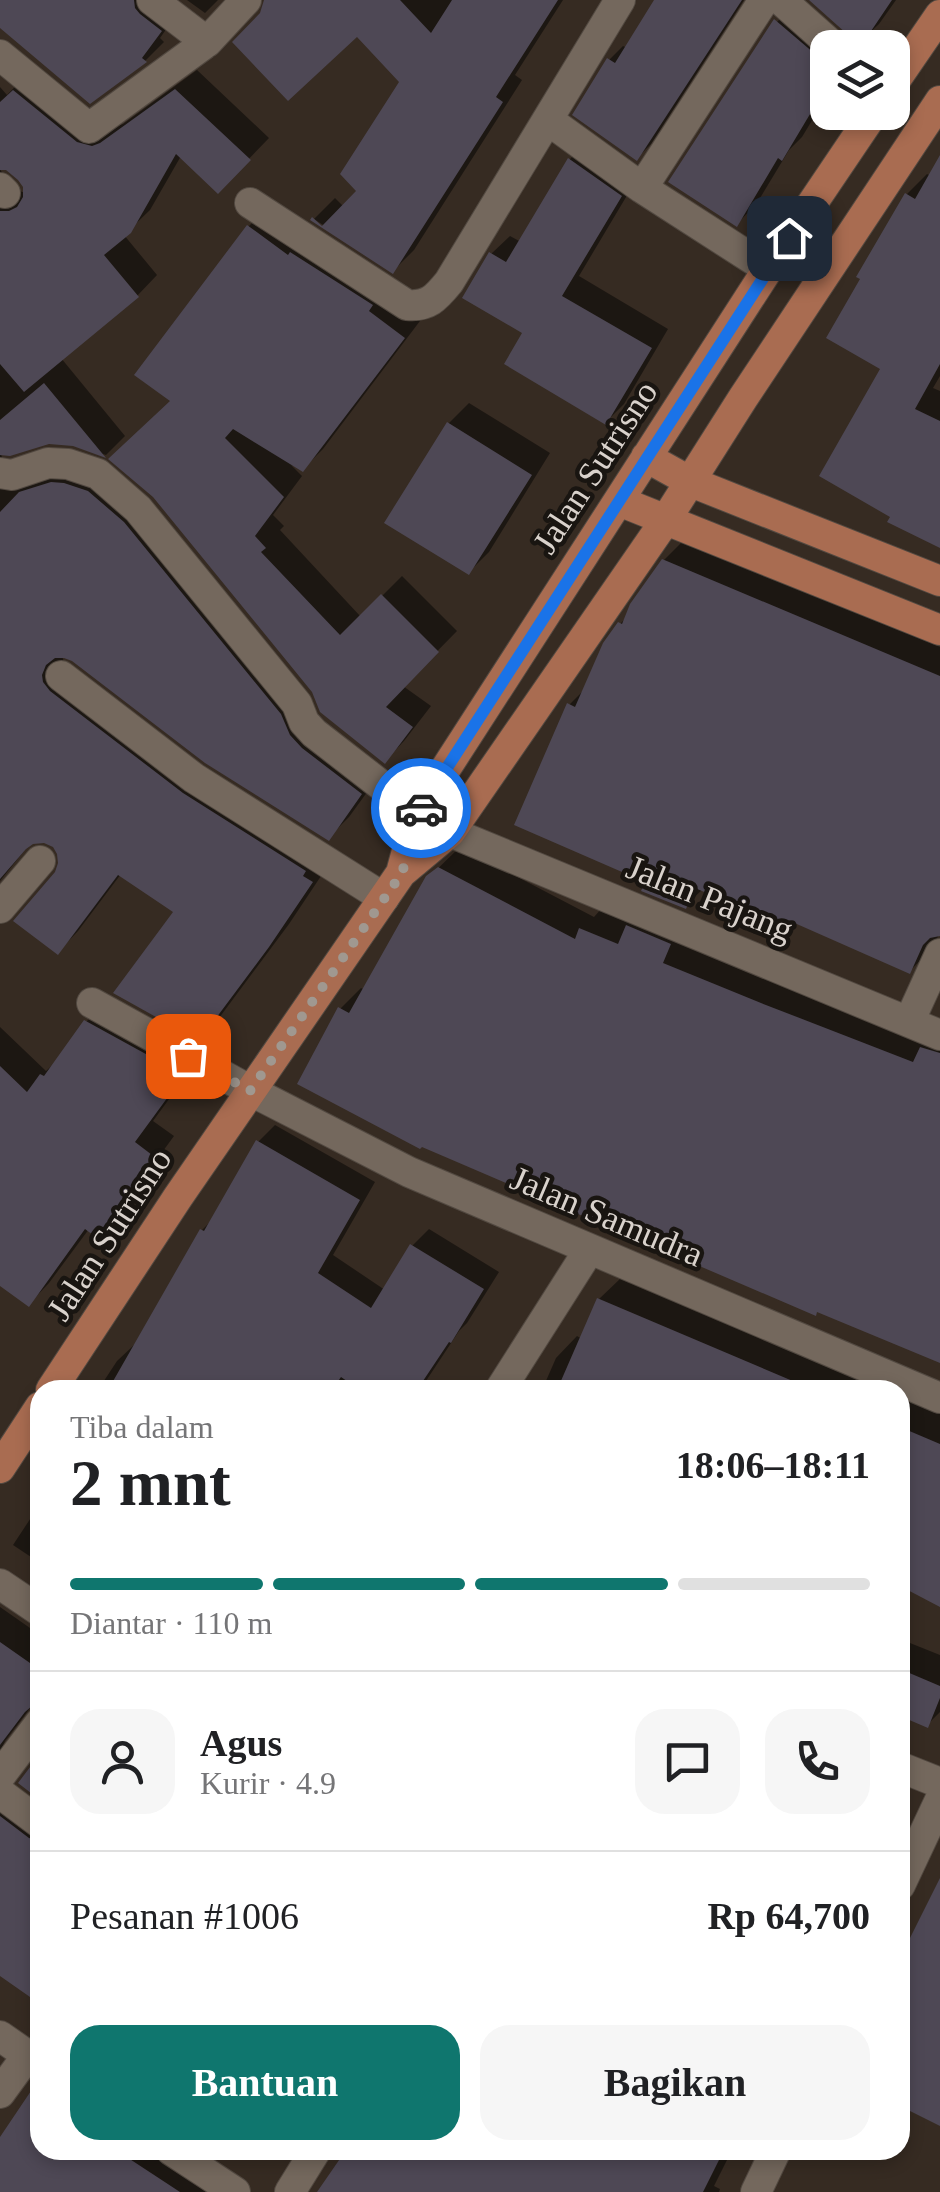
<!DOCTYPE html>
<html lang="id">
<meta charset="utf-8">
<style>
body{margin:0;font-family:"Times New Roman",serif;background:#f6f6f6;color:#202124;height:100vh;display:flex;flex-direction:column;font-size:38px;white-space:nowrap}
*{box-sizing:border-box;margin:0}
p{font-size:32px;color:#757577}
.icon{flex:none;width:55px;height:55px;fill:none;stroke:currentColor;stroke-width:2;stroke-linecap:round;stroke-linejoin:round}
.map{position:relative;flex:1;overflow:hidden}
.side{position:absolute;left:30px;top:1380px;width:880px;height:780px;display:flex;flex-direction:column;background:#fff;border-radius:30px;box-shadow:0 5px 15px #0003}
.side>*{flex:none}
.fabs{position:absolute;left:810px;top:30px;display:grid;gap:20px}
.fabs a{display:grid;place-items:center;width:100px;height:100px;border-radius:20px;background:#fff;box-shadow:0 5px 15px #0003;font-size:50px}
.pin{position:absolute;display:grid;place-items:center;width:85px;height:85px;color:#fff;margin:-42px;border-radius:20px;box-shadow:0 5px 15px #0006}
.courier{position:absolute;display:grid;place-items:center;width:100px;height:100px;margin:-50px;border:8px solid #1a73e8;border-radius:50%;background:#fff;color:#222;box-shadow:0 2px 12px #0007}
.head em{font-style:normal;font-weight:700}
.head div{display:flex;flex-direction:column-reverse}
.head{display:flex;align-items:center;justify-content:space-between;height:170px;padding:0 40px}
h1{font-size:65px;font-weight:700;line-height:75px}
.bar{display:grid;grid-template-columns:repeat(4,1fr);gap:15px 10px;align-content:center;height:120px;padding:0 40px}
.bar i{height:12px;border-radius:8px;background:#e0e0e0}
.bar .on{background:#0f766e}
.bar p{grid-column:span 4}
.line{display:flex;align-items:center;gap:25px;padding:0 40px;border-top:2px solid #e0e0e0}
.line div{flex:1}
.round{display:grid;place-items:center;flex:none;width:105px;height:105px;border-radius:30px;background:#f6f6f6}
.cta{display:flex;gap:20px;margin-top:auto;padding:20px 40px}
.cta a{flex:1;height:115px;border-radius:30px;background:#0f766e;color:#fff;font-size:40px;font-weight:700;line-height:115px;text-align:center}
.cta a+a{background:#f6f6f6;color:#202124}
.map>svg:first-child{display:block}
</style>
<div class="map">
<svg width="940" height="2192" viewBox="0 0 940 2192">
<rect width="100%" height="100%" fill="#362b22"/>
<path fill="#0007" d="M 0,0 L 151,0 L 179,11 L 160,38 L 164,42 L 145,61 L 90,101 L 0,25 Z
M 187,0 L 218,0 L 205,13 Z
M 266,0 L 563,0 L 515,75 L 522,80 L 414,250 L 393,271 L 314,219 L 335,198 L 344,207 L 360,191 L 402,82 L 357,34 L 262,14 Z
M 657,0 L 744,0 L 651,144 L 637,158 L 609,60 L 623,46 L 627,48 Z
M 813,0 L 896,0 L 879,24 L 860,42 Z
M 792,7 L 844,43 L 856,46 L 828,48 L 828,94 L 802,137 L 789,150 L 757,203 L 737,224 L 771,28 Z
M 32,69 L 114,127 L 123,124 L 197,70 L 269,138 L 218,191 L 181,156 L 150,210 L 124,235 L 157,275 L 137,296 L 61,358 L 125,436 L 106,455 L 74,444 L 42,443 L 1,453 L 2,458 L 9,468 L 86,463 L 310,714 L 381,773 L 349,817 L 328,838 L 74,659 L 62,655 L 64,663 L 331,861 L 289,924 L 219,1018 L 199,1038 L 177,912 L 121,874 L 78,931 L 58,952 L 56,875 L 60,853 L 53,844 L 32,841 L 0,881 L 0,169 L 6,180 L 22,192 L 26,192 L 21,179 L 7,168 L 0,167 L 0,87 L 7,95 Z
M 589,141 L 638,177 L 579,276 L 668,329 L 624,404 L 606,422 L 526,332 L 491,254 L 510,236 L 521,242 L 570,159 Z
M 940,160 L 940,376 L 933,388 L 940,391 L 940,545 L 884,368 L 907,194 L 927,174 L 931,176 Z
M 269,206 L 423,317 L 323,449 L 303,469 L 291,465 L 302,476 L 273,515 L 284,526 L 280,530 L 361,617 L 402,576 L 457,631 L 403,686 L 431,706 L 404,741 L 385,761 L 328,717 L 173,400 L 138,374 L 249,226 Z
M 469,403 L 550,453 L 489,552 L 469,572 L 449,423 Z
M 685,539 L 940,647 L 940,933 L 931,949 L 910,971 L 792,919 L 703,889 L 685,906 L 648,881 L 569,705 L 586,688 L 620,624 L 628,616 L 664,560 Z
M 460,847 L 594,917 L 602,908 L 940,1030 L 940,1361 L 340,1009 L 361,988 L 365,990 L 428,878 Z
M 107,1001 L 202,1054 L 153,1121 L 174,1136 L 117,1214 L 97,1235 L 89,1229 L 49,1283 L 29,1304 L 0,1283 L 0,1027 L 46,1071 L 60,1058 L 86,1022 Z
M 275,1125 L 375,1182 L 333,1255 L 385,1290 L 412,1246 L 429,1229 L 499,1272 L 467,1323 L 459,1331 L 420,1390 L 98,1390 L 117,1361 L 134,1345 L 136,1346 L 202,1230 L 215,1217 L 258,1142 Z
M 621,1278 L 886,1390 L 542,1390 L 556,1358 L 577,1336 L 582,1339 L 599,1299 Z
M 900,1396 L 940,1413 L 940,1604 L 900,1583 Z
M 40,1504 L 40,1563 L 13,1545 Z
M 0,1607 L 40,1635 L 40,1702 L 34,1703 L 5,1741 L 1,1750 L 2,1778 L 40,1811 L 40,2001 L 0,1973 Z
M 900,1639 L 940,1655 L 940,1712 L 927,1725 L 900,1714 Z
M 40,2086 L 40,2150 L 179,2150 L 215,2192 L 0,2192 L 0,2142 Z
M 237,2150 L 259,2150 L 250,2159 Z
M 349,2150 L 732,2150 L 714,2186 L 720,2189 L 719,2192 L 320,2192 Z"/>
<path fill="#4e4855" d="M 0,0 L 134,0 L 135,8 L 140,14 L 162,31 L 142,58 L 147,62 L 90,104 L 0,28 Z
M 264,0 L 400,0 L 431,33 L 452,0 L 558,0 L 496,97 L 503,102 L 393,274 L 310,220 L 312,217 L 322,226 L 356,191 L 340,174 L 399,82 L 357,37 L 288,101 L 232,42 L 260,13 Z
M 654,0 L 742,0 L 637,161 L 572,115 L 607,58 L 615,63 Z
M 809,0 L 892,0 L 861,46 L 853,42 L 847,34 Z
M 774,19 L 828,65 L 828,84 L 782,161 L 778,158 L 737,227 L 668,182 Z
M 175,89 L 251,160 L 218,194 L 176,154 L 131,233 L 104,255 L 139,297 L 24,392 L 0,364 L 0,211 L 9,211 L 17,207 L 23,197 L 23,187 L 18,180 L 6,170 L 0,170 L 0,102 L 13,90 L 77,142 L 92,146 L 100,143 Z
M 940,155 L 940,364 L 915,409 L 940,421 L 940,548 L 887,522 L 890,517 L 819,476 L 880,369 L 826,338 L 860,279 L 856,277 L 905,193 L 915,199 Z
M 568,158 L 622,196 L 562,296 L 652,348 L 606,425 L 504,364 L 522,333 L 462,298 L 489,252 L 506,262 Z
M 247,225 L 288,255 L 290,252 L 373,305 L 369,311 L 405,338 L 303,472 L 233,429 L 225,438 L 284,497 L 255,536 L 266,548 L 261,552 L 340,635 L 381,594 L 439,652 L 386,707 L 413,727 L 385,764 L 320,712 L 312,692 L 153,497 L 108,459 L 170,401 L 134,375 Z
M 44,383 L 106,458 L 73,446 L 49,444 L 10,456 L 0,455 L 0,420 Z
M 447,422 L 532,475 L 469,575 L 384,523 Z
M 51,482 L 64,483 L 88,491 L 124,522 L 281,714 L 290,735 L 302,748 L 362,794 L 329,841 L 205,763 L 72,661 L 64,658 L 55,658 L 46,665 L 42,675 L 43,682 L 50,691 L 183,793 L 306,871 L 303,876 L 313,882 L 269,947 L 199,1041 L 113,993 L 173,912 L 118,875 L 58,955 L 13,921 L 55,872 L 58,863 L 57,854 L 53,847 L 44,843 L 33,844 L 26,849 L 0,879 L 0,512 L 19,492 Z
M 662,559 L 940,676 L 940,936 L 930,938 L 923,945 L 910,974 L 790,921 L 787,928 L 695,888 L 686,909 L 641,891 L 645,882 L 514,825 L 567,703 L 575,707 L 603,643 L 618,622 L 622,624 L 630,604 Z
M 438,867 L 575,939 L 579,928 L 618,944 L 626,925 L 671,944 L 663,963 L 761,1003 L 913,1062 L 920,1047 L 940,1053 L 940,1363 L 817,1312 L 816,1316 L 422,1147 L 420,1149 L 297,1084 L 338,1007 L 349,1013 L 426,876 Z
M 84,1020 L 184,1075 L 135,1142 L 156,1158 L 97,1238 L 85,1229 L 29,1307 L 0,1286 L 0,1066 L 27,1092 L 40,1074 L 44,1076 Z
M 256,1140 L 360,1200 L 318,1273 L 371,1308 L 410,1244 L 484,1289 L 451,1343 L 449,1342 L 417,1390 L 360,1390 L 341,1377 L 332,1390 L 108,1390 L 200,1229 L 204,1231 Z
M 597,1298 L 814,1390 L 557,1390 Z
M 900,1427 L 940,1444 L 940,1607 L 900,1586 Z
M 0,1642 L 40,1670 L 40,1705 L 32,1706 L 25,1712 L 0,1745 Z
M 900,1669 L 940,1686 L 940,1698 L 928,1728 L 900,1716 Z
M 40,1754 L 40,1800 L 18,1783 Z
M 0,1816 L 29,1838 L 40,1841 L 40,2004 L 0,1976 Z
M 940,1878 L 940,2126 L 900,2106 L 900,1958 Z
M 37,2082 L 40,2083 L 40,2150 L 116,2150 L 180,2192 L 0,2192 L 0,2137 Z
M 346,2150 L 724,2150 L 703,2192 L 317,2192 Z"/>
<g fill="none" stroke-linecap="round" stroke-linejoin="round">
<g stroke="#524941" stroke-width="32">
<path id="minor" d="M 152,0 L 207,42
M 781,0 L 835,48
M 0,55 L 89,128 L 207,42 L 246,0
M 548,120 L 642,188 L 768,269
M 0,188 L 5,193
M 642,188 L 764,0
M 250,203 L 407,305 C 428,307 436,298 449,282 L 620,0
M 0,473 L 12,475 L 48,463 L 68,464 L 98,474 L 138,509 L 297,704 L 304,722 L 314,733 L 417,813
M 61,676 L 194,778 L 384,898
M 450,832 L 940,1035
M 0,908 L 40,861
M 92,1003 L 251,1091 L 409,1172 L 940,1398
M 909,1022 L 940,954
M 500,1390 L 589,1250
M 0,1584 L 40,1611
M 900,1767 L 940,1783
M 0,1776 L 40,1723
M 0,1793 L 40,1823
M 900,1885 L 940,1800
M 0,2036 L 40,2064
M 0,2093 L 27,2056
M 171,2150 L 235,2192
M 290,2192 L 316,2150
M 756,2192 L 776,2150"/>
</g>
<g stroke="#524941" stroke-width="32">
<path id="major" d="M 892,85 L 940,15
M 646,457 L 691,482 L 940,581
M 619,501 L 940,630
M 401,873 L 417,813 L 768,269 L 874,112
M 51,1390 L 178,1197 L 401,873 L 450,832 L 665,521 L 743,398 L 940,101
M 0,1468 L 40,1407"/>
</g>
<use href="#minor" stroke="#74685d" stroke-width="30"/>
<use href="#major" stroke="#a96c51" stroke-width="30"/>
</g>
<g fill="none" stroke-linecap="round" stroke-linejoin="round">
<path stroke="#a09890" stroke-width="10" stroke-dasharray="0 18" d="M 188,1056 L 250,1091 L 402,873 L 421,808"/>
<path stroke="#1a73e8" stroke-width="12" d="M 421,808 L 789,238"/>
</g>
<g text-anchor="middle" stroke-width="9" stroke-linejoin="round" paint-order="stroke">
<g font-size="35" fill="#d9d2cc" stroke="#191511">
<text transform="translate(595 467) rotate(-57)" y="12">Jalan Sutrisno</text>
<text transform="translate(710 898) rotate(22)" y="12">Jalan Pajang</text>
<text transform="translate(607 1216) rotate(23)" y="12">Jalan Samudra</text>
<text transform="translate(109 1234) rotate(-57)" y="12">Jalan Sutrisno</text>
</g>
</g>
</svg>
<div class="fabs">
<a><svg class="icon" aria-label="layers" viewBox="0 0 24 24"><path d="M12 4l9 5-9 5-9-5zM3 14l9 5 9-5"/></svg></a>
</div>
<div class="pin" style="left:188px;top:1056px;background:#ea580c"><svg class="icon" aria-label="bag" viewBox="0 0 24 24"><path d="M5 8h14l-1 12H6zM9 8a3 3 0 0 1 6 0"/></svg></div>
<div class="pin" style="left:789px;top:238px;background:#1f2937"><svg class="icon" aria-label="home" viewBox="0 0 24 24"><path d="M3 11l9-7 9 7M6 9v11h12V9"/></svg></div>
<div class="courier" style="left:421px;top:808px"><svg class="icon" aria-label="car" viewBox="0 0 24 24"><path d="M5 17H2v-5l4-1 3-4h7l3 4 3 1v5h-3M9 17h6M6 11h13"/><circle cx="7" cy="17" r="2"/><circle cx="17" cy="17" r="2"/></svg></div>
<section class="side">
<div class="head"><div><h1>2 mnt</h1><p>Tiba dalam</p></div><em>18:06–18:11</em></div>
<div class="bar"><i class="on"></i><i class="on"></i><i class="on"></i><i></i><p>Diantar · 110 m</p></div>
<div class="line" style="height:180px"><a class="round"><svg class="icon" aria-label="person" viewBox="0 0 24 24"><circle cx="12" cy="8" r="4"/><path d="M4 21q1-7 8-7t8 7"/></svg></a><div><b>Agus</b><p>Kurir · 4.9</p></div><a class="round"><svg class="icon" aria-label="chat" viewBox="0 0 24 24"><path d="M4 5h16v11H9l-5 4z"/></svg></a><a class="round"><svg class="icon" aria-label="phone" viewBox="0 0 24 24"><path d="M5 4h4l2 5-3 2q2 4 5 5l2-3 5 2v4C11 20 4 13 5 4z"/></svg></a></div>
<div class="line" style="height:130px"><div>Pesanan #1006</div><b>Rp 64,700</b></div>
<div class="cta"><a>Bantuan</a><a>Bagikan</a></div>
</section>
</div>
